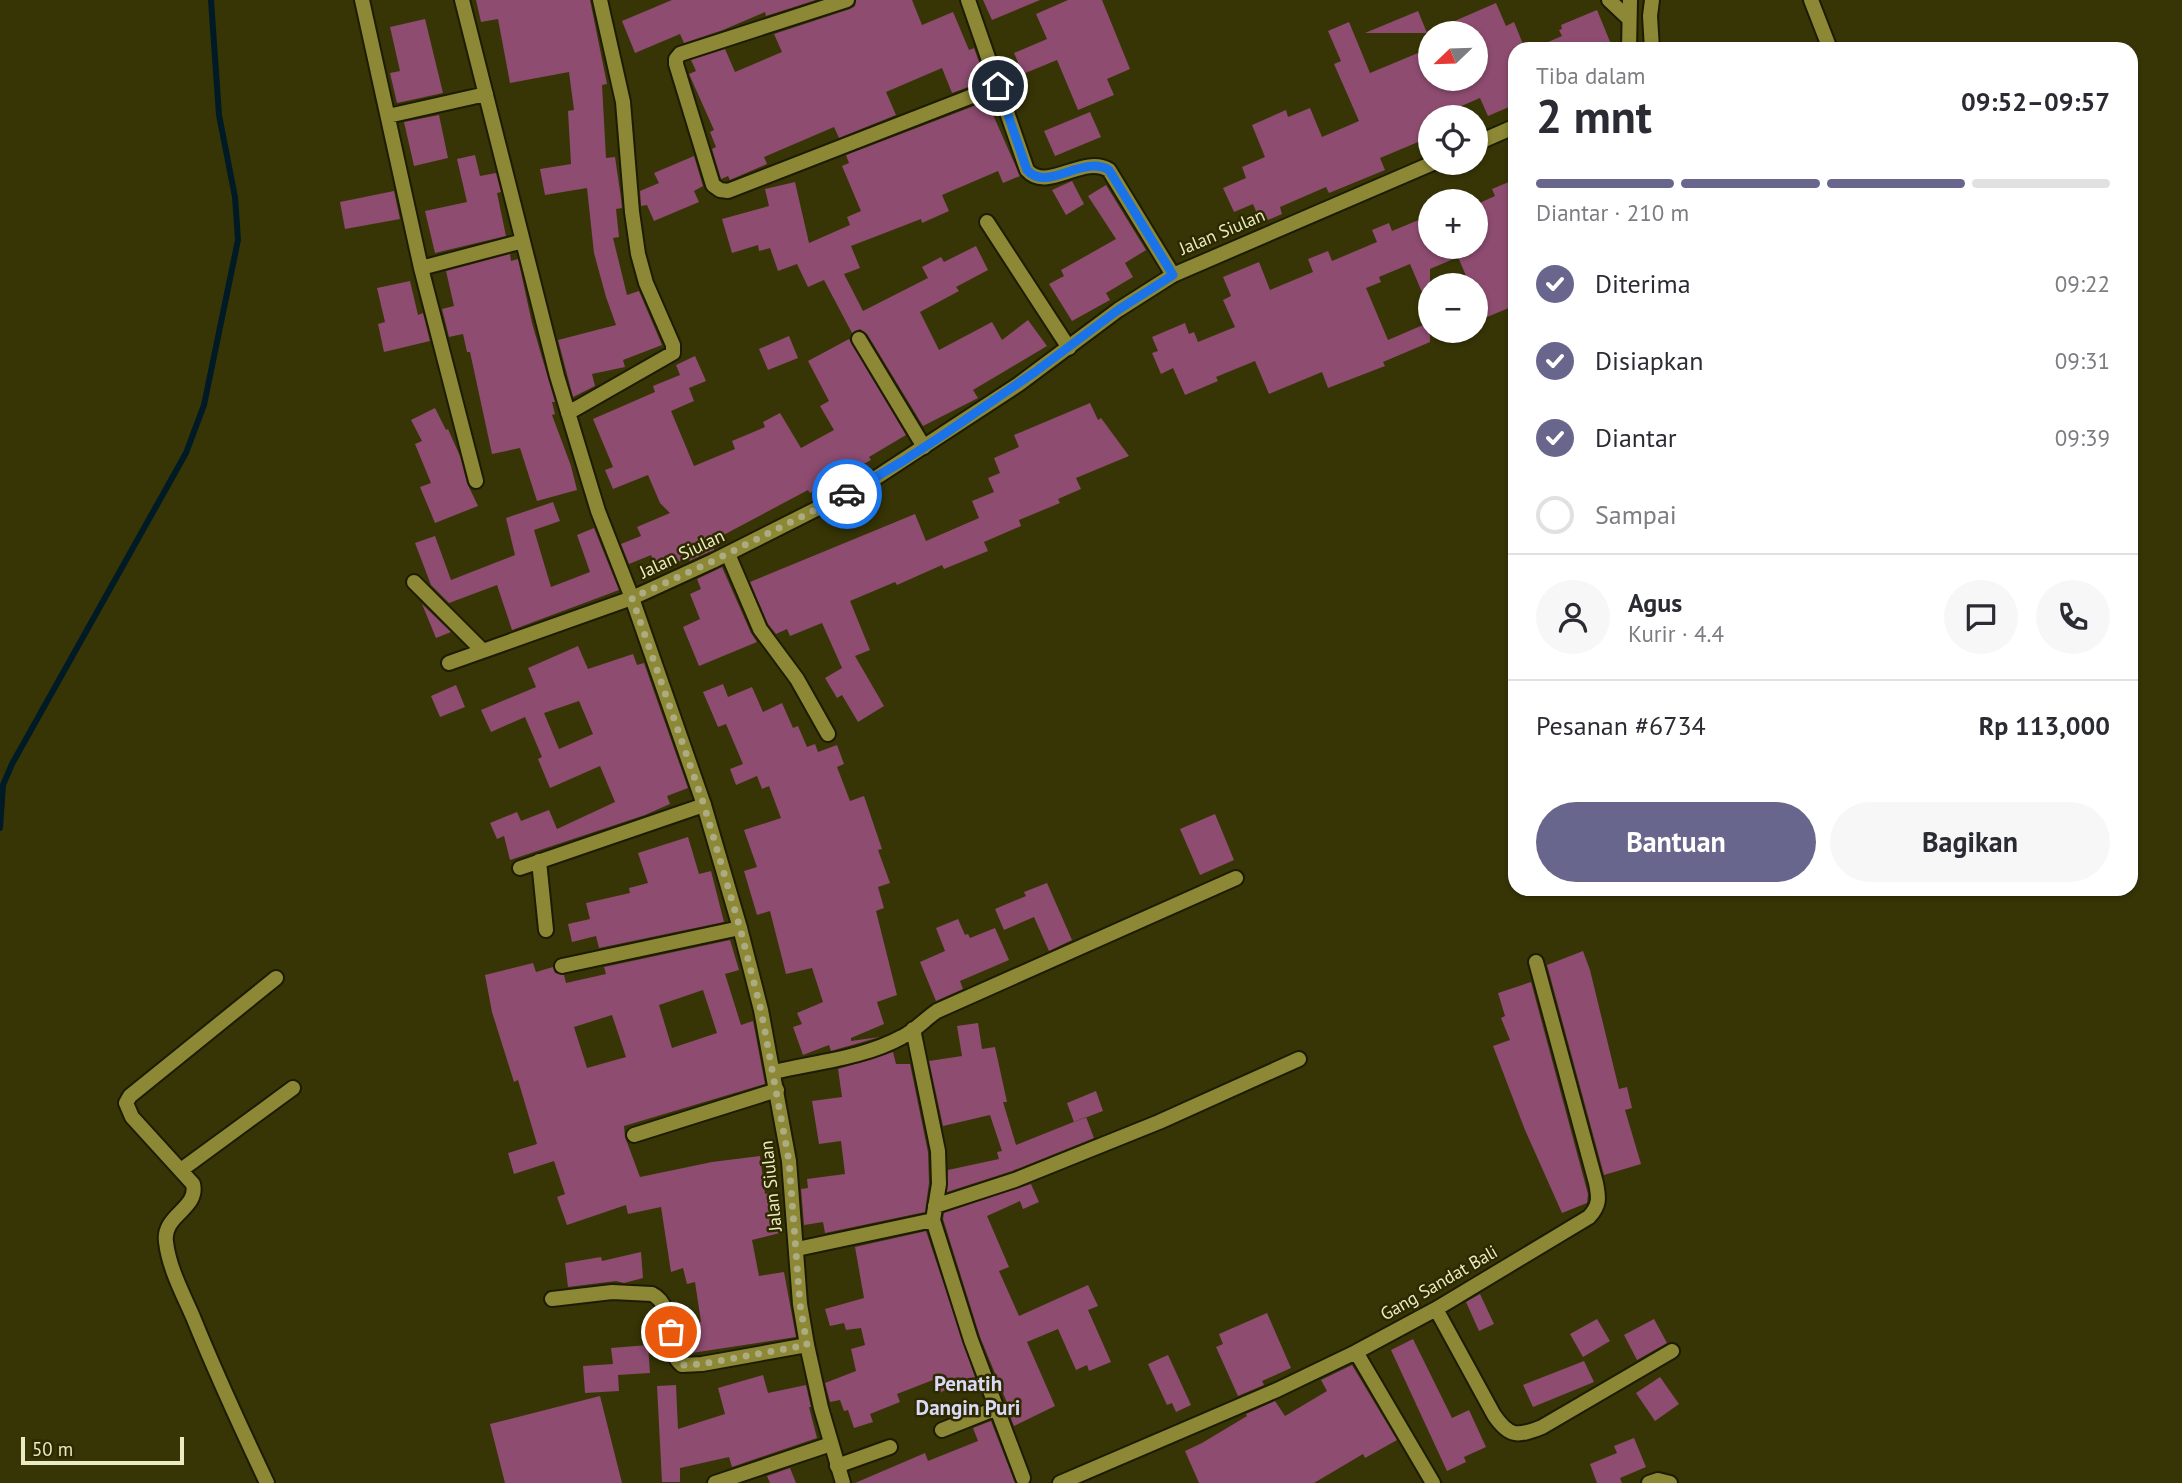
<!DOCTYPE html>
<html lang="id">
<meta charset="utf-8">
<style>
body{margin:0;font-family:"PT Sans",sans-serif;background:#f7f7f7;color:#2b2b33;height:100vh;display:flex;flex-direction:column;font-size:26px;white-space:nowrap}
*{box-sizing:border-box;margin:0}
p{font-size:23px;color:#7c7c81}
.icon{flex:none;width:38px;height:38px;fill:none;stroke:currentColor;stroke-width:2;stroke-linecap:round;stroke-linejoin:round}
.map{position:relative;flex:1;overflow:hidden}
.panel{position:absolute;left:1508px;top:42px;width:630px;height:854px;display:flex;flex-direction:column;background:#fff;border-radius:21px;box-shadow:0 2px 5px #0004}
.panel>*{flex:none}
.needle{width:46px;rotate:247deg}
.fabs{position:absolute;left:1418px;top:21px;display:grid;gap:14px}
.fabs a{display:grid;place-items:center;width:70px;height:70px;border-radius:50%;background:#fff;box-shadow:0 2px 5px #0004;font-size:35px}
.scale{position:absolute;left:21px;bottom:18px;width:163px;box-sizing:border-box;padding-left:7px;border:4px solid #ebebc3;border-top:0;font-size:19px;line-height:24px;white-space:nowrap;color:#ebebc3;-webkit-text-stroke:5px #2d2a00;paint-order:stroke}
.pin{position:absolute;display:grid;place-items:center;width:60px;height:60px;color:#fff;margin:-30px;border:4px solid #fff;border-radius:50%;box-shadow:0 2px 7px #0007}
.courier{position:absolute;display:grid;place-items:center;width:70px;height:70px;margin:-35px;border:5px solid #1a73e8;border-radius:50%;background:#fff;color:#222;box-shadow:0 2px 9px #0007}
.summary em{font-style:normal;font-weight:700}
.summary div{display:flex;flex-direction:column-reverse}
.summary{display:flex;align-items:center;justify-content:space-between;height:119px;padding:0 28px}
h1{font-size:46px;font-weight:700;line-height:52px}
.bar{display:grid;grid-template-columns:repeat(4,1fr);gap:10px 7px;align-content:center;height:84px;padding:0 28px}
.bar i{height:9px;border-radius:5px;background:#e1e1e2}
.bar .current{background:#68668c}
.bar p{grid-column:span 4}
.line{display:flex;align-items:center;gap:18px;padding:0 28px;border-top:2px solid #e1e1e2}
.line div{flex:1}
.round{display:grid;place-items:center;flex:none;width:74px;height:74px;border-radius:37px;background:#f7f7f7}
ol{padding:0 28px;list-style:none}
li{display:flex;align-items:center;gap:21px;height:77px}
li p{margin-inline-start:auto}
li .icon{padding:7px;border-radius:50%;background:#68668c;color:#fff;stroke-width:4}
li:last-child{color:#7c7c81}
li i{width:38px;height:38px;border:4px solid #e1e1e2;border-radius:50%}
.button{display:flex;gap:14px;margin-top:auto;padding:14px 28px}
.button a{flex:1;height:80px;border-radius:42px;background:#68668c;color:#fff;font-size:28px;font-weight:700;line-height:80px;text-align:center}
.button a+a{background:#f7f7f7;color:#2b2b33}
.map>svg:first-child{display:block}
</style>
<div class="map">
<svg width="2182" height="1483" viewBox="0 0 2182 1483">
<rect width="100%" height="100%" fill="#373506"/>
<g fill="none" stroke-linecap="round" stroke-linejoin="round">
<path stroke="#001b25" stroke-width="6" d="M 0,828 L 3,785 L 12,764 L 186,453 L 204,405 L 238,240 L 235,197 L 219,115 L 211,0"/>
</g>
<path fill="#8d4c70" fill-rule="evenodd" d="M 476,0 L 590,0 L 607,84 L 602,85 L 606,158 L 615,157 L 621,198 L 622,208 L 616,209 L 619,237 L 613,238 L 627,295 L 639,291 L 662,345 L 623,360 L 625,367 L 592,374 L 595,386 L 573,397 L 558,340 L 616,325 L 606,297 L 594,253 L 587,188 L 545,195 L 540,169 L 571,164 L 568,111 L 574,110 L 569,72 L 510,83 L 498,19 L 481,22 Z
M 672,0 L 816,0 L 766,16 L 765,12 L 723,30 L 684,43 L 680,34 L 635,53 L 622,21 Z
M 856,0 L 912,0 L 922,25 L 953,12 L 969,50 L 974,48 L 983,73 L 976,76 L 979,83 L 952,93 L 942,68 L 886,92 L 896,115 L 839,138 L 834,127 L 764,157 L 767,164 L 730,180 L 728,176 L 721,179 L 712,149 L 716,147 L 710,132 L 714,130 L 689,74 L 696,71 L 691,60 L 725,49 L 735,72 L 782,52 L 774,34 L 850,9 L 855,6 Z
M 983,0 L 1040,0 L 992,20 Z
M 1068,0 L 1102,0 L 1130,69 L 1107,79 L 1114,95 L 1078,110 L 1057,60 L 1023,74 L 1014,53 L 1047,39 L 1036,14 Z
M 1496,3 L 1506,26 L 1514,22 L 1525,49 L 1516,49 L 1516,104 L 1488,116 L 1480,98 L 1436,117 L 1430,117 L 1430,137 L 1380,158 L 1385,170 L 1329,193 L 1326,187 L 1280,207 L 1282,214 L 1261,223 L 1253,204 L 1234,212 L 1223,188 L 1246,178 L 1242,167 L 1265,157 L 1252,125 L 1286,110 L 1288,117 L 1310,108 L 1322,137 L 1359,121 L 1334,64 L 1341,61 L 1328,31 L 1349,22 L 1370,73 L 1430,48 L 1430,79 L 1475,79 L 1475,33 L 1365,33 L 1418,11 L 1427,33 Z
M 1597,10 L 1613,49 L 1532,49 L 1562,36 L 1559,30 L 1562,29 L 1561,25 Z
M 425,19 L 443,93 L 397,103 L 390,73 L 400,71 L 390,27 Z
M 987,101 L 1020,176 L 1003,183 L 998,171 L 942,195 L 949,211 L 922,223 L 921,219 L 851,246 L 860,268 L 844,274 L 863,311 L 928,278 L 922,267 L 941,257 L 944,262 L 976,246 L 988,270 L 956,287 L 959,291 L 920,312 L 939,350 L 992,322 L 1002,340 L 1028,320 L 1047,346 L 973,390 L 978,398 L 923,426 L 867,334 L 860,329 L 852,333 L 824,280 L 808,287 L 797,264 L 778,271 L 770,248 L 759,251 L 758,245 L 732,253 L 722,219 L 769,206 L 765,189 L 795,182 L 809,243 L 850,225 L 847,217 L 861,211 L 842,166 L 849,163 L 846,155 Z
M 1090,112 L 1101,137 L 1055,156 L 1044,131 Z
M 439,115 L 448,158 L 414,166 L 404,122 Z
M 475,155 L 480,176 L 496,173 L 501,192 L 497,193 L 506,236 L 435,253 L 425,211 L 467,202 L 457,159 Z
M 694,156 L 703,186 L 694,191 L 699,202 L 654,221 L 647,205 L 641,206 L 640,191 L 659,183 L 654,173 Z
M 1516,179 L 1516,305 L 1475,322 L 1475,285 L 1470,285 L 1458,257 L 1430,269 L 1430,311 L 1410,264 L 1379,277 L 1381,282 L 1366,288 L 1388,340 L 1430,322 L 1430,342 L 1383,362 L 1385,366 L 1328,388 L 1322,372 L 1269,394 L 1255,361 L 1216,377 L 1218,381 L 1185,395 L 1173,368 L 1161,374 L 1152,353 L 1158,351 L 1152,337 L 1185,323 L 1189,334 L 1194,332 L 1198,342 L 1235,327 L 1223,300 L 1231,296 L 1223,277 L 1259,262 L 1270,290 L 1313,272 L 1308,259 L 1328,251 L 1332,261 L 1377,242 L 1372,230 L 1389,223 L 1392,231 L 1421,219 L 1424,225 L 1430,222 L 1430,247 L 1475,247 L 1475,205 L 1495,196 L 1492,189 Z
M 1072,181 L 1084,204 L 1066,215 L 1052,190 Z
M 1106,185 L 1146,250 L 1125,263 L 1133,277 L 1106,293 L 1110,300 L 1072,321 L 1049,284 L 1064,276 L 1061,270 L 1116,239 L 1088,196 Z
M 394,191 L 400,219 L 345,229 L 340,202 Z
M 510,254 L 511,261 L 518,259 L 532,323 L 555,402 L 552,402 L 555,414 L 552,415 L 571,466 L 577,490 L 537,501 L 520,448 L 492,454 L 470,352 L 467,352 L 463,334 L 449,337 L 442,309 L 454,306 L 446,271 Z
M 410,281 L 418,315 L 423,313 L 430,341 L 384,352 L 378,324 L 385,322 L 377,288 Z
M 789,336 L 798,358 L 768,370 L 759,349 Z
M 849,339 L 906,435 L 869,457 L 871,460 L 810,493 L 808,490 L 714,540 L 714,550 L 709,552 L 689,561 L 688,558 L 658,570 L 651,555 L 629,564 L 621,544 L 641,536 L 637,527 L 670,513 L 660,503 L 648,475 L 613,489 L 605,470 L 613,467 L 593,419 L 655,392 L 653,386 L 680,375 L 676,365 L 695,356 L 706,381 L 689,388 L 694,401 L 671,411 L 694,466 L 735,449 L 732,441 L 765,427 L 763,422 L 780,413 L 801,448 L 834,430 L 820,406 L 829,401 L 808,361 Z
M 1090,403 L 1098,420 L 1101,418 L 1129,456 L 1076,478 L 1081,489 L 1058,499 L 1060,503 L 1019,520 L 1021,526 L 984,542 L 988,551 L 944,569 L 942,565 L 897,585 L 895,582 L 850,601 L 870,650 L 855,656 L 884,706 L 858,722 L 842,695 L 837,698 L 825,678 L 842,668 L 822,623 L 790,636 L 787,629 L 776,634 L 768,624 L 750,582 L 915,514 L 926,541 L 979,518 L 972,501 L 994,492 L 988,478 L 1000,473 L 994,458 L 1019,447 L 1014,435 Z
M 435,408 L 446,430 L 448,429 L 460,456 L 467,483 L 478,506 L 435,523 L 420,487 L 431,483 L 415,444 L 422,441 L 411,420 Z
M 553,502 L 560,521 L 534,530 L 551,587 L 590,572 L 577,535 L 594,528 L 619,590 L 512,630 L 497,585 L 449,603 L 431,585 L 415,543 L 435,536 L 451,580 L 515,555 L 506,518 Z
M 722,567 L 751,633 L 757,642 L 699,666 L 683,627 L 700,619 L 690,594 L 701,589 L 697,579 Z
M 422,604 L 451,632 L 436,638 Z
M 578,646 L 588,669 L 633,654 L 637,665 L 644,663 L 688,788 L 667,796 L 670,804 L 645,815 L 510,860 L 504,836 L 497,839 L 490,823 L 517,812 L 521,821 L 549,810 L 557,829 L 615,802 L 600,766 L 550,788 L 538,759 L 542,757 L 525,717 L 491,732 L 481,710 L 536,687 L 528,668 ZM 579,701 L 593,734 L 559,749 L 544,713 Z
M 723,684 L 728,697 L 752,687 L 763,712 L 782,703 L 793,728 L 798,726 L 807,747 L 815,744 L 818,752 L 837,745 L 844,764 L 837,767 L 850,801 L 864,796 L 882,849 L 878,850 L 890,883 L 878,887 L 884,908 L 876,911 L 897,995 L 877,1002 L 884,1024 L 851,1038 L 851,1041 L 880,1037 L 831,1051 L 829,1045 L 803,1055 L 793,1027 L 802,1024 L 797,1013 L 823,1002 L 812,968 L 786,974 L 770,911 L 757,915 L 744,871 L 757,867 L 744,830 L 781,818 L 769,786 L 762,789 L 757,776 L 736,785 L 730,769 L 743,764 L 726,724 L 718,727 L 703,692 Z
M 456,685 L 465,707 L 440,717 L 431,696 Z
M 1215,814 L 1234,860 L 1200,875 L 1180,829 Z
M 688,837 L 699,874 L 711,871 L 724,922 L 599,948 L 596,936 L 572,942 L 568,924 L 590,919 L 586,903 L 630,893 L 629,888 L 648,883 L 638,853 Z
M 1047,883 L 1072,940 L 1049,951 L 1034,917 L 1004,930 L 995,909 L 1026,896 L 1024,892 Z
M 958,919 L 965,935 L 968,934 L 970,938 L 995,928 L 1009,960 L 960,981 L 963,989 L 936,1001 L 920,962 L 945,951 L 936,928 Z
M 730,940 L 739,970 L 725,974 L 741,1025 L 753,1021 L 765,1084 L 624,1126 L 625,1137 L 640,1177 L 712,1162 L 760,1156 L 765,1194 L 774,1193 L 780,1233 L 752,1240 L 759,1276 L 784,1272 L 796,1337 L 685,1354 L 679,1325 L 701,1322 L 695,1282 L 687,1284 L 683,1268 L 671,1272 L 661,1207 L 628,1214 L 626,1205 L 567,1225 L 557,1197 L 565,1194 L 554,1161 L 514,1174 L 508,1153 L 537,1144 L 518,1080 L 514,1082 L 492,1012 L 485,975 L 533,963 L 536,972 L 553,967 L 555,973 L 564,975 L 566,983 L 606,974 L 604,967 ZM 703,990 L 717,1033 L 672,1048 L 659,1005 ZM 612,1015 L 626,1057 L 587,1068 L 574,1027 Z
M 1583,951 L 1590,970 L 1619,1089 L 1627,1087 L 1632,1108 L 1625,1110 L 1641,1164 L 1604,1175 L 1547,965 Z
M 1531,982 L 1588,1194 L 1587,1203 L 1562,1213 L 1525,1130 L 1493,1046 L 1510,1040 L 1501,1018 L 1505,1016 L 1498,993 Z
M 978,1023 L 982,1049 L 995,1047 L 1007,1102 L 1003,1102 L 1016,1145 L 1086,1117 L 1094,1138 L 1012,1171 L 947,1192 L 948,1170 L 999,1159 L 997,1152 L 1002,1151 L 990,1115 L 943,1126 L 929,1061 L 962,1056 L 957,1026 Z
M 893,1052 L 896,1064 L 910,1064 L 928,1152 L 929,1183 L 925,1212 L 825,1233 L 823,1222 L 804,1225 L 801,1189 L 808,1188 L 807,1179 L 845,1174 L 841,1141 L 819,1144 L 812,1101 L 842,1097 L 838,1069 Z
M 1096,1091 L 1103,1111 L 1074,1122 L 1067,1103 Z
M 1031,1184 L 1039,1202 L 1023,1209 L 1020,1201 L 987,1216 L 1009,1267 L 999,1271 L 1019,1316 L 1088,1285 L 1098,1306 L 1088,1310 L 1111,1362 L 1089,1371 L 1087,1365 L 1076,1370 L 1058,1329 L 1027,1342 L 1055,1406 L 1014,1426 L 1008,1411 L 1010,1410 L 980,1337 L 943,1219 L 944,1213 Z
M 926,1231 L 975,1377 L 939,1393 L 933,1380 L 897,1394 L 900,1402 L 870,1414 L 873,1422 L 854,1428 L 848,1410 L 844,1411 L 840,1400 L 830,1402 L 825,1383 L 856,1371 L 851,1349 L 865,1345 L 861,1328 L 846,1330 L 844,1323 L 830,1326 L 825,1309 L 864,1298 L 855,1247 Z
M 641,1252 L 643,1278 L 624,1283 L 616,1281 L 568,1287 L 565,1263 L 601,1257 L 602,1261 Z
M 1480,1294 L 1494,1324 L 1479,1331 L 1466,1302 Z
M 1267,1313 L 1291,1368 L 1262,1381 L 1264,1385 L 1238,1396 L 1216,1347 L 1223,1344 L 1219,1334 Z
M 1597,1319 L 1610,1341 L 1583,1357 L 1570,1334 Z
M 1654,1319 L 1667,1343 L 1637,1360 L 1624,1335 Z
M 1413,1339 L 1452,1418 L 1469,1410 L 1486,1447 L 1464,1457 L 1466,1462 L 1447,1471 L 1391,1350 Z
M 648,1345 L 650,1373 L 618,1375 L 619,1391 L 585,1393 L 583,1366 L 613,1364 L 611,1348 Z
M 1168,1355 L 1191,1405 L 1176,1412 L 1172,1403 L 1167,1405 L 1148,1364 Z
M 1584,1361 L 1594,1382 L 1533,1407 L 1523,1385 Z
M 1352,1365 L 1397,1440 L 1365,1458 L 1363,1454 L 1314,1483 L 1199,1483 L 1185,1451 L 1202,1443 L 1247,1416 L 1246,1414 L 1275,1401 L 1285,1416 L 1327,1391 L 1321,1380 Z
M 763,1375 L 768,1393 L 806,1385 L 811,1407 L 809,1407 L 817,1438 L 732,1467 L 729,1457 L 680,1468 L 680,1482 L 662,1482 L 657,1386 L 676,1385 L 678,1429 L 725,1414 L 718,1388 Z
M 1660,1377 L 1679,1404 L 1655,1421 L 1636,1393 Z
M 600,1396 L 622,1483 L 505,1483 L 490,1424 Z
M 991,1421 L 1015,1483 L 855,1483 L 925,1453 L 928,1461 L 978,1441 L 973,1428 Z
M 1634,1438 L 1646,1467 L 1620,1478 L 1622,1483 L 1597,1483 L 1590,1464 L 1617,1453 L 1614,1446 Z
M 790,1468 L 796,1483 L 770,1483 L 767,1476 Z"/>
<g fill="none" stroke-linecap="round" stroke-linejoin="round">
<g stroke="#1d1c03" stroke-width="18">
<path id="minor" d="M 362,0 L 421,268 L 476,481
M 847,0 L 680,54 L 676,59 L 676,64 L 713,185 L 720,190 L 728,191 L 998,86
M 968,0 L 1027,170 C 1047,193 1083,154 1109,170 L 1173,275
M 1609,0 L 1628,18
M 1811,0 L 1830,49
M 1652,49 L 1650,16 L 1652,0
M 388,116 L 486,94
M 987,222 L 1069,348
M 421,268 L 523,241
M 859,339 L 924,447
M 568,413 L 673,353 L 673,345 L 646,283 L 638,254 L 632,212 L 623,102 L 600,0
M 728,554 L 760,629 L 797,679 L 828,734
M 414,582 L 483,651
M 449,663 L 632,598 L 598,511 L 557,376 L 462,0
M 539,861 L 546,930
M 520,868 L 704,805
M 562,966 L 740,928
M 913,1029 L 938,1151 L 939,1184 L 933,1220 L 971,1340 L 1023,1478
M 774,1072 C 816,1062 864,1058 902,1037 C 915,1031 925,1019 937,1011 L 1236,878
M 634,1135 L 777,1090
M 181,1170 L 293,1088
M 935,1206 L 1015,1180 L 1159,1122 L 1299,1059
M 797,1249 L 933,1220
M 552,1299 L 612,1292 L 652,1294 C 678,1307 663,1351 682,1365 L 702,1364 L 807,1345
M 1436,1309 L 1494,1415 C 1509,1437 1517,1437 1542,1427 L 1672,1351
M 1356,1352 L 1433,1483
M 942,1430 L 997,1408
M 837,1466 L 890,1447
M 267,1483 C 241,1428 216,1374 193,1317 C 183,1294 169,1268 166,1242 C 162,1215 199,1209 193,1184 L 132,1117 L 126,1103 L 130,1096 L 276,978
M 715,1483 L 831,1444
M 1060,1483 L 1277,1390 L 1356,1352 L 1436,1309 L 1589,1217 C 1600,1205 1599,1198 1596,1183 L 1536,962
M 1649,1483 L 1658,1480 L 1670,1483"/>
</g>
<g stroke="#1d1c03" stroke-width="18">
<path id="tertiary" d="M 1629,49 L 1630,0
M 1475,144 L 1516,126
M 843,1483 L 821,1408 L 807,1345 L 800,1304 L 789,1161 L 761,1010 L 740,928 L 704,805 L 632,598 L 713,561 L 868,483 L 1019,384 L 1118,310 L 1173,275 L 1433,163"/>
</g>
<use href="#minor" stroke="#8c8835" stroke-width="14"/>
<use href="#tertiary" stroke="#8c8835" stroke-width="14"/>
</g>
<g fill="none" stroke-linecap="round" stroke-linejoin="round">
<path stroke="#acab81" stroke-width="7" stroke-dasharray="0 12.6" d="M 671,1332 L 675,1357 L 682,1365 L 702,1364 L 807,1345 L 800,1304 L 789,1161 L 761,1010 L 740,928 L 704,805 L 632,598 L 713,561 L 847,494"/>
<path stroke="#1a73e8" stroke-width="9" d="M 847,494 L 903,461 L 940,437 L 1035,372 L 1118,310 L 1173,275 L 1109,170 C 1083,154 1047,193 1027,170 L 998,86"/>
</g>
<g text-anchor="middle" stroke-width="5" stroke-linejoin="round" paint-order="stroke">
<g font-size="18" fill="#ebebc3" stroke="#2d2a00">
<text transform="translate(1222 232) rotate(-23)" y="6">Jalan Siulan</text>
<text transform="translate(682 554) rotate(-25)" y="6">Jalan Siulan</text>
<text transform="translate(771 1186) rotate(-96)" y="6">Jalan Siulan</text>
<text transform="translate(1439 1283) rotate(-30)" y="6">Gang Sandat Bali</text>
</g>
<g font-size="21" font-weight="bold" fill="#dad9f6" stroke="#2d2a00">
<text x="968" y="1391">Penatih<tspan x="968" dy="24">Dangin Puri</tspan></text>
</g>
</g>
</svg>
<div class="fabs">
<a><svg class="needle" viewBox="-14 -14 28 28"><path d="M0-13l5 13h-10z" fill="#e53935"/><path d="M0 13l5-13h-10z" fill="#7c7c81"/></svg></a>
<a><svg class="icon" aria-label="locate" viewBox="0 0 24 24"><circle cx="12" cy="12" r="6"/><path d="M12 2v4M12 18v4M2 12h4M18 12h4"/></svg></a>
<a>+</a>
<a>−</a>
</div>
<div class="scale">50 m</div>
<div class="pin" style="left:671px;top:1332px;background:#ea580c"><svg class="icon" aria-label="bag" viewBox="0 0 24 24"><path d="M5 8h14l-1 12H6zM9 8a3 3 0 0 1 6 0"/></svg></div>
<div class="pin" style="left:998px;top:86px;background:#1f2937"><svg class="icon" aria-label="home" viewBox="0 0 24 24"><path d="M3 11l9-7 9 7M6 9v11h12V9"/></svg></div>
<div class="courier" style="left:847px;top:494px"><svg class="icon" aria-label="car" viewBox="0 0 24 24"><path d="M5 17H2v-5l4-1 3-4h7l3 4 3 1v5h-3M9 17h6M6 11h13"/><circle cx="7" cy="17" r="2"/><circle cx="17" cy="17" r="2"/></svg></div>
<section class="panel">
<div class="summary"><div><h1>2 mnt</h1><p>Tiba dalam</p></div><em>09:52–09:57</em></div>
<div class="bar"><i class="current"></i><i class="current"></i><i class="current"></i><i></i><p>Diantar · 210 m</p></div>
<ol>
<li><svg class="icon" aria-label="check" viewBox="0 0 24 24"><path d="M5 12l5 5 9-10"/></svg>Diterima<p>09:22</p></li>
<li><svg class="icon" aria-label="check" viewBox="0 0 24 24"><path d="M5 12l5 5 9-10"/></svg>Disiapkan<p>09:31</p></li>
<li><svg class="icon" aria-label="check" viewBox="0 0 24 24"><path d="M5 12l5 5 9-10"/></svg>Diantar<p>09:39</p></li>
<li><i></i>Sampai</li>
</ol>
<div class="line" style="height:126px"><a class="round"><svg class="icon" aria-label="person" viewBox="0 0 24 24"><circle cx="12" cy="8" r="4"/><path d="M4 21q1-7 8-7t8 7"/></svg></a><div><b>Agus</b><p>Kurir · 4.4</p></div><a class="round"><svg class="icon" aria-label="chat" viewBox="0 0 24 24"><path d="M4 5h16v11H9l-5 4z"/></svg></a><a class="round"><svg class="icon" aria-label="phone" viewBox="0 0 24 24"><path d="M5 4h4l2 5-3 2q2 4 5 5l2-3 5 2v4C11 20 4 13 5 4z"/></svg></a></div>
<div class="line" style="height:91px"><div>Pesanan #6734</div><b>Rp 113,000</b></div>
<div class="button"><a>Bantuan</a><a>Bagikan</a></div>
</section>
</div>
